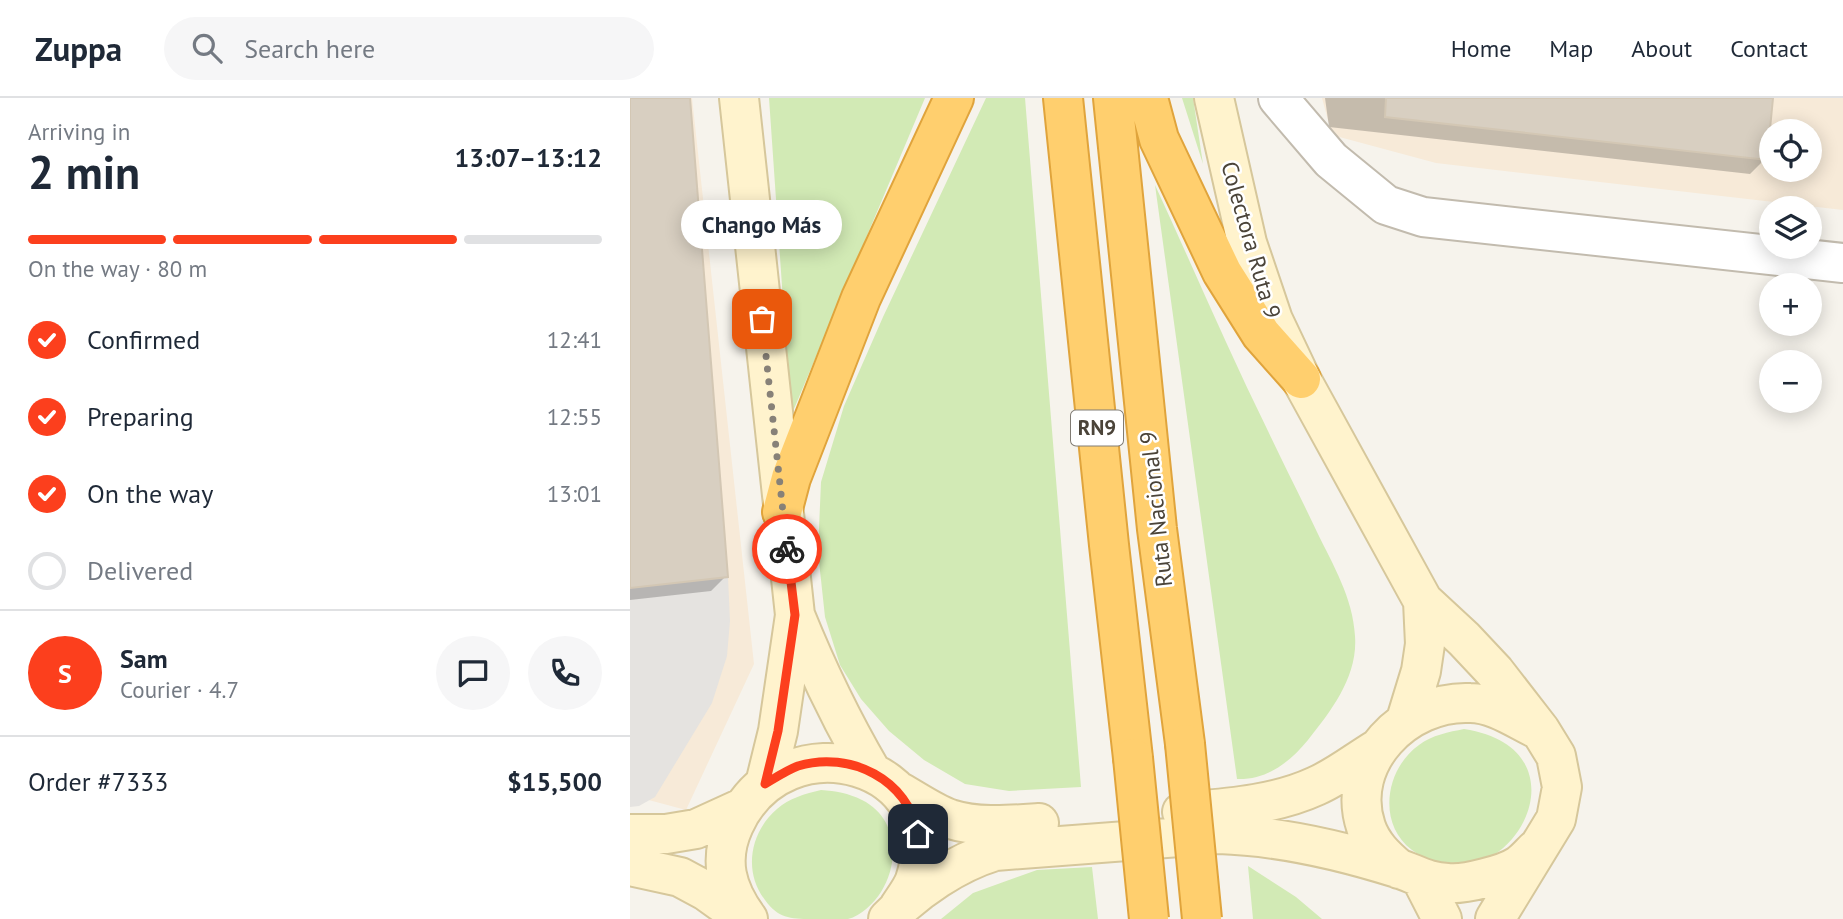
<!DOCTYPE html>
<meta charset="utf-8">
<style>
body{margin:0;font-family:"PT Sans",sans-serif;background:#f6f6f7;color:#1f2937;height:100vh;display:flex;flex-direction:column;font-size:26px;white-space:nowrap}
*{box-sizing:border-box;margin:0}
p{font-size:23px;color:#747a83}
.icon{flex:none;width:38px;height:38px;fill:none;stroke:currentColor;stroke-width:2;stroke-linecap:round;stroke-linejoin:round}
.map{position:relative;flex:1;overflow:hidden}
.panel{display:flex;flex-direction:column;background:#fff;width:630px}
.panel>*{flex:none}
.tools{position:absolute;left:1129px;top:21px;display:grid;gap:14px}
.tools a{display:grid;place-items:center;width:63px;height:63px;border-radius:50%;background:#fff;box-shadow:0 4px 18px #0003;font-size:35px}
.pin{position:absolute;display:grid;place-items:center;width:60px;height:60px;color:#fff;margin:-30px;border-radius:14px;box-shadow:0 4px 10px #0006}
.courier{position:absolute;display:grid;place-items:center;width:70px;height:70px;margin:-35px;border:5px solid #fc3f1d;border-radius:50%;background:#fff;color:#222;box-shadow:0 2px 9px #0007}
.bubble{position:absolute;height:49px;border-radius:24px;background:#fff;box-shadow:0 4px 18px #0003;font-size:23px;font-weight:700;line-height:49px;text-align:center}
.summary em{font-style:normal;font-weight:700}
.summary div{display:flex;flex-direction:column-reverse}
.summary{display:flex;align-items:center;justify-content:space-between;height:119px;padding:0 28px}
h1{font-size:46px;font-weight:700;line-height:52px}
.bar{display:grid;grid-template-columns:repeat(4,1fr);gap:10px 7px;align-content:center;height:84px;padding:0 28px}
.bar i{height:9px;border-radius:5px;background:#e0e1e3}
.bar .selected{background:#fc3f1d}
.bar p{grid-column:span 4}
.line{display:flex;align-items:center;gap:18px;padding:0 28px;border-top:2px solid #e0e1e3}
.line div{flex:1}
.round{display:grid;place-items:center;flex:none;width:74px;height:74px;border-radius:37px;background:#f6f6f7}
ol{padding:0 28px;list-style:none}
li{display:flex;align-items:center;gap:21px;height:77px}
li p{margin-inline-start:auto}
li .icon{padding:7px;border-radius:50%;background:#fc3f1d;color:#fff;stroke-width:4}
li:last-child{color:#747a83}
li i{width:38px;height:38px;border:4px solid #e0e1e3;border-radius:50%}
header{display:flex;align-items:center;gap:42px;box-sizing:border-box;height:98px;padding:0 35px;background:#fff;border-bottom:2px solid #e0e1e3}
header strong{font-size:33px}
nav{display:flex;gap:38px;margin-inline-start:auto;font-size:24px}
.search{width:490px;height:63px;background:#f6f6f7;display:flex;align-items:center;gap:18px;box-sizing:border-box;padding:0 24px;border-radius:38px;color:#747a83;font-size:26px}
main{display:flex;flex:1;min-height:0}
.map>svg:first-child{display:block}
</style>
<header>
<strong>Zuppa</strong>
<div class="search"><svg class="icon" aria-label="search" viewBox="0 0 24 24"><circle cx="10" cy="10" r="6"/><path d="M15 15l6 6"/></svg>Search here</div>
<nav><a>Home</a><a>Map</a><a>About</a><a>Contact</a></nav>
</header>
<main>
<section class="panel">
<div class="summary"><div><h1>2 min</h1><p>Arriving in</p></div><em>13:07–13:12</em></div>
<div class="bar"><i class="selected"></i><i class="selected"></i><i class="selected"></i><i></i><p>On the way · 80 m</p></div>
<ol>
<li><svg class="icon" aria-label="check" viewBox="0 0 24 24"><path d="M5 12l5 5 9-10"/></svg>Confirmed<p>12:41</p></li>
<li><svg class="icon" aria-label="check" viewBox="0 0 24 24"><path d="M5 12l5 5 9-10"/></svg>Preparing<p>12:55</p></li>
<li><svg class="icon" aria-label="check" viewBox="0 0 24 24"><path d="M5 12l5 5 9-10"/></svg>On the way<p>13:01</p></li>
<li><i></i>Delivered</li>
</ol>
<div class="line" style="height:126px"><b class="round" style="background:#fc3f1d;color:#fff">S</b><div><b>Sam</b><p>Courier · 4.7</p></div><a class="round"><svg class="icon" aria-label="chat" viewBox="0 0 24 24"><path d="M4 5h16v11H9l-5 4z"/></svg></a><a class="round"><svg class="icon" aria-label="phone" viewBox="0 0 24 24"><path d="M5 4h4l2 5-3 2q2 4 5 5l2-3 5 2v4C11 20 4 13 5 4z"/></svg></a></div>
<div class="line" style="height:91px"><div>Order #7333</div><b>$15,500</b></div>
</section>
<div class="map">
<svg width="1213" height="821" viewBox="0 0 1213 821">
<rect width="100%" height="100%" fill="#f6f3ec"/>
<path fill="#f7ead8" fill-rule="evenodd" d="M 0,0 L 62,0 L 124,566 L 56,712 L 0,697 Z
M 692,0 L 1213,0 L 1213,112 L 806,65 L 702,37 ZM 1141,33 L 1180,33 L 1180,72 L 1141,72 Z"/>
<path fill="#d2eab5" d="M 139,0 L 295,0 L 161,318 Z
M 356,0 L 395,0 L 451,689 L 379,693 L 335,686 L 294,662 L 259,633 L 231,601 L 210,567 L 195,519 L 188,454 L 191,384 L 214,308 L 253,219 Z
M 552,0 L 563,0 L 573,66 Z
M 525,87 C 563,169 598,252 638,333 C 654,367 671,400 687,434 C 703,467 723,500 725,538 C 728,578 702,612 678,642 C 660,664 637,682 607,681 Z
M 834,631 C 971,652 871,821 782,752 C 747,726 755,671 789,647 C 802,637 819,634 834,631 Z
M 191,692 C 206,693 218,695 232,702 C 268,720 270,764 251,794 C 244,805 231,818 218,821 C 207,821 192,821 181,821 C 160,821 148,820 135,802 C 113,774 120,734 147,711 C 159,700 175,696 191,692 Z
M 618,768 L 666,799 L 692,821 L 623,821 Z
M 462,769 L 468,821 L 311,821 L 343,795 L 407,772 Z"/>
<path fill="#e5e3e0" d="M 98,479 L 100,523 L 97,558 L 82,605 L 25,699 L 9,708 L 0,709 L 0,490 Z"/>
<path fill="#0003" d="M 0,0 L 58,0 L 96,478 L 81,493 L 0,502 Z
M 695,0 L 1142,0 L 1135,61 L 1120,76 L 699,29 Z"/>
<path fill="#d8cfc1" stroke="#d3c7b4" stroke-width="2" d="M 0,0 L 60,0 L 98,479 L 0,490 Z
M 756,0 L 1143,0 L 1137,62 L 755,19 Z"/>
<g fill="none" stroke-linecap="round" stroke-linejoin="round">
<g stroke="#c2bbae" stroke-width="42">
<path id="street" d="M 648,0 L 701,62 L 756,107 L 793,119 L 1213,165"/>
</g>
<g stroke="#d6c79b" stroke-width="42">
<path id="secondary" d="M 109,0 L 165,517 C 188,574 210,620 241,673
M 584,0 L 617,145 L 643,222 L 671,281 L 793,503 L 834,541 L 865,574 L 910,632 L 926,658 L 932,689 L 926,721 L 865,821
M 776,622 L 791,573 L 795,546 L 793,503
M 135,686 L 148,633 L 165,517
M 270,694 C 286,703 303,715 320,721 C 348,730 379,727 409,725
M 552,714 C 597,710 645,707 686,688 C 707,679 727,663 747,651
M 0,736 L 36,736 L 66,731 L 112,710
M 0,768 L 50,779 L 76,793 L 115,821
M 769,771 C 755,759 742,747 736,729 C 714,664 776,602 840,605 C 863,605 885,620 905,630
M 792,782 L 812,821
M 118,821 C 96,791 88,762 104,727 C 155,616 323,666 285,782 C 282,791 274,801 269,809
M 258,821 C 287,791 326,765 365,753 L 589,736 C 648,738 710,752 767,770 C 786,776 796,784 818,785 C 834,787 876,776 889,767 C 895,763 900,757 905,752"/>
</g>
<g stroke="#e0a43c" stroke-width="42">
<path id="highway" d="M 433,0 L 479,447 L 503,660
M 483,0 L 527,431 L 555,646
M 518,0 L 529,41 L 592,174 L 631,236 L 671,281
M 152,414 L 161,380 L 231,200 L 324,0"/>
</g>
<use href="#street" stroke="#fff" stroke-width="38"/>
<use href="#secondary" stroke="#fff3cd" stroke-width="38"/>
<use href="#highway" stroke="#ffcf6e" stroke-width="38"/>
<g stroke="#e0a43c" stroke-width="42" stroke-linecap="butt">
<path id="highway-bridge" d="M 555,646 L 572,821
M 503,660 L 519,821"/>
</g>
<use href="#highway-bridge" stroke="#ffcf6e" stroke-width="38"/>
</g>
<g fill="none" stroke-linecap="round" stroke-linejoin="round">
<path stroke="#878178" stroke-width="7" stroke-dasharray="0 12.6" d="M 132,221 L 157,451"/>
<path stroke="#fc3f1d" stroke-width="9" d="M 157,451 L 165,517 L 148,633 L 135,686 C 145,680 157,672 168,668 C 220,652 279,682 288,736"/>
</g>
<g text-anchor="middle" stroke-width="5" stroke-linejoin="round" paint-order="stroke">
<rect fill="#fff" stroke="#817c74" stroke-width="2" x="441" y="312.5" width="52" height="35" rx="5"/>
<g font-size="21" font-weight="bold" fill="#4b4439">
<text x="467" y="337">RN9</text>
</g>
<g font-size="23" fill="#4b4439" stroke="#fff">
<text transform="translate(621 142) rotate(74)" y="8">Colectora Ruta 9</text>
<text transform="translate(526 411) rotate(-96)" y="8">Ruta Nacional 9</text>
</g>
</g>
</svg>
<div class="tools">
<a><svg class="icon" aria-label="locate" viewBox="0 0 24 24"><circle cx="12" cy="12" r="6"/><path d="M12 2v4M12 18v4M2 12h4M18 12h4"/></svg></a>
<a><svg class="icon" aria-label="layers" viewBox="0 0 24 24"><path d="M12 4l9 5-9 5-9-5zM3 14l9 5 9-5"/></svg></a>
<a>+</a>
<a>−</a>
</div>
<div class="pin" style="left:132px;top:221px;background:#ea580c"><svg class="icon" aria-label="bag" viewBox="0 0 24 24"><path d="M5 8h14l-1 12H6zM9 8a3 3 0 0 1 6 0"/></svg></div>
<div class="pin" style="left:288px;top:736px;background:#1f2937"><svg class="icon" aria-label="home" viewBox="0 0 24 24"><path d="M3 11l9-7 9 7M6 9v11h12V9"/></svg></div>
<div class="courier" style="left:157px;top:451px"><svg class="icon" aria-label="bike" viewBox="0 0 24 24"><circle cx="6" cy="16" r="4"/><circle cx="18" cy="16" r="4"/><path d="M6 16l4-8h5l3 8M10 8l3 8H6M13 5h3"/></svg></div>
<div class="bubble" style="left:51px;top:102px;width:161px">Chango Más</div>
</div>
</main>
